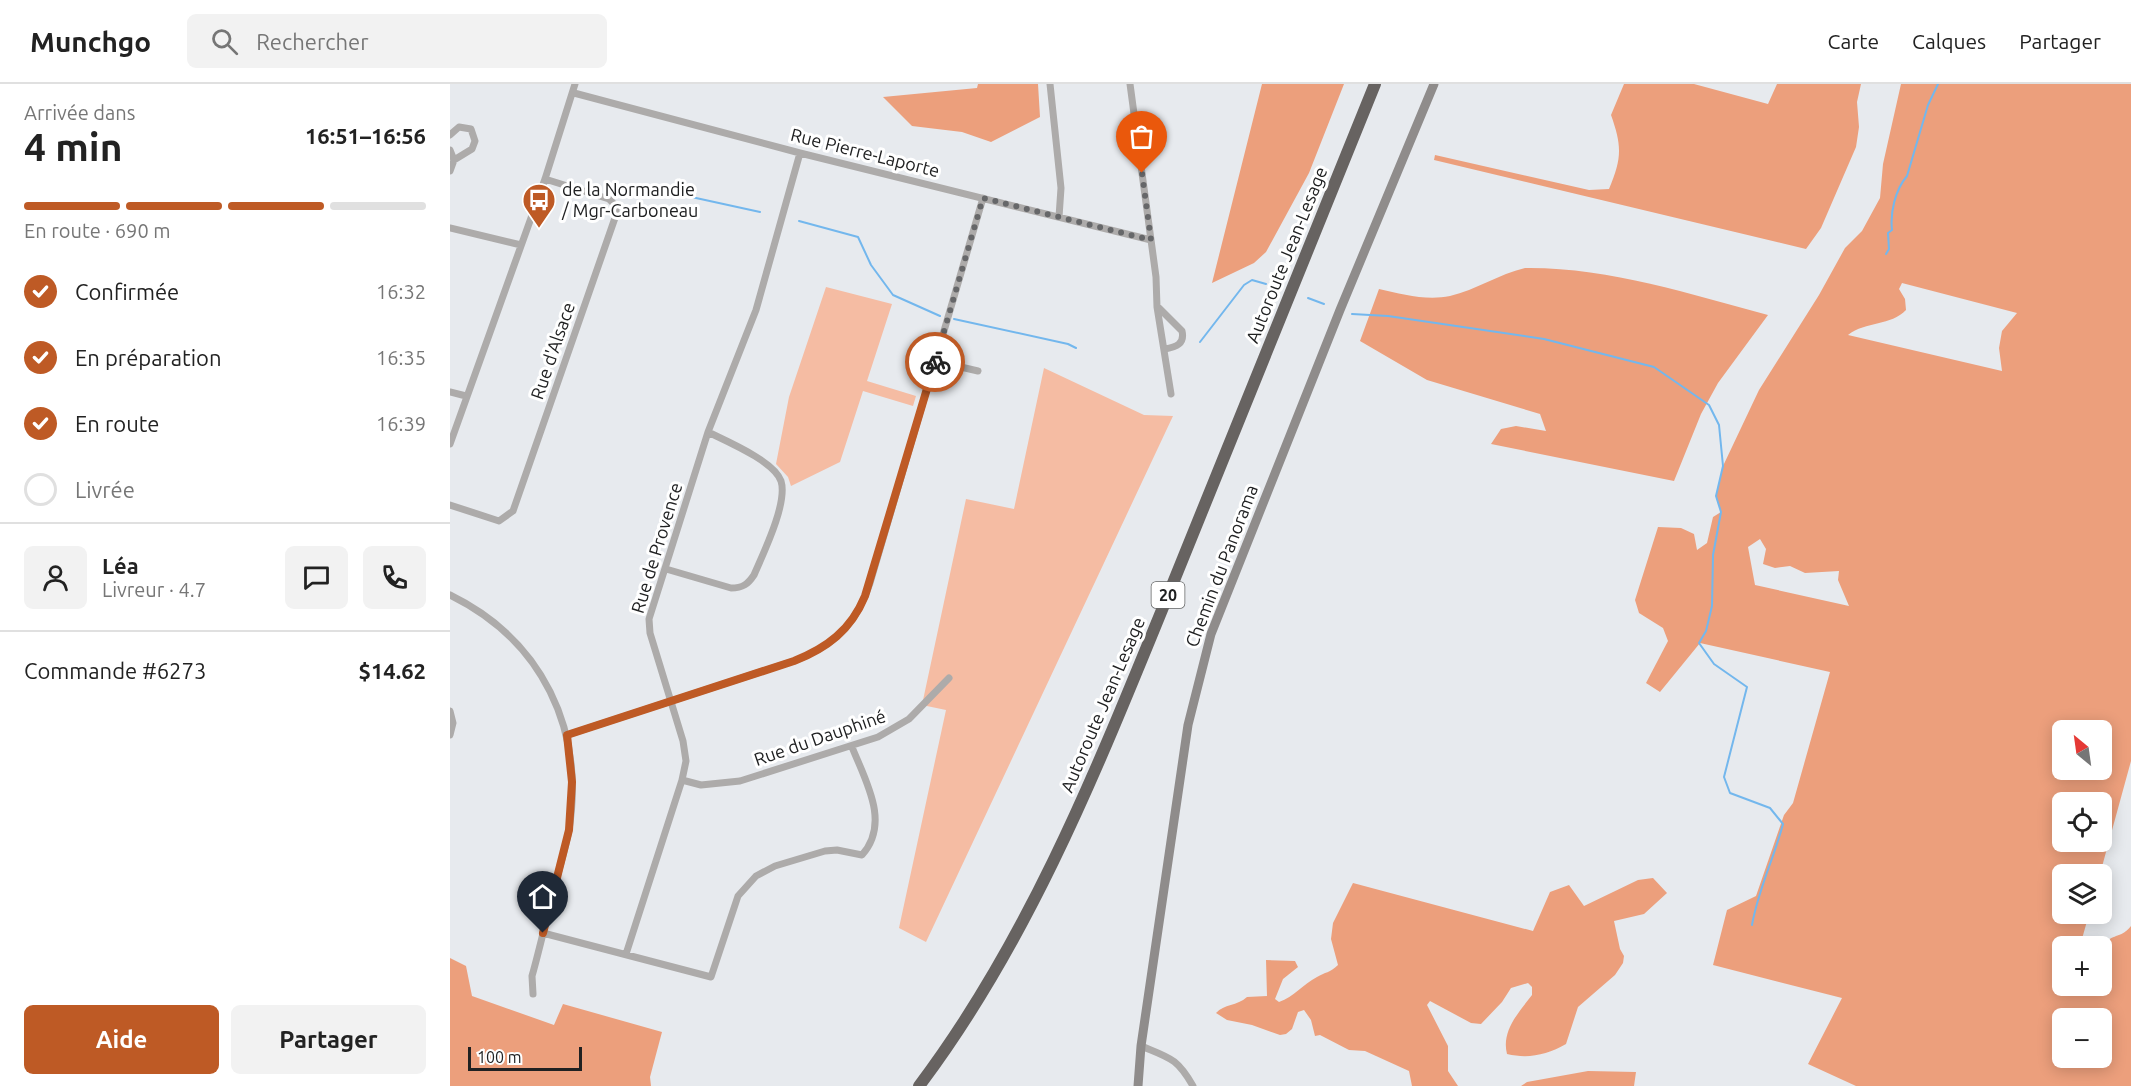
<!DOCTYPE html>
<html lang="fr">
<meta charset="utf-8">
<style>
body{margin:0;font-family:Ubuntu,sans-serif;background:#f2f2f2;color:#222;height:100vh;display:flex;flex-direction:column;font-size:22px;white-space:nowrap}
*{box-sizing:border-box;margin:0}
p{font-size:20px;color:#767676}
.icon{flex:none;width:33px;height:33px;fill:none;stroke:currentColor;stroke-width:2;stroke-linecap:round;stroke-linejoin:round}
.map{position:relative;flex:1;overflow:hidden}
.panel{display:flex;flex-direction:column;background:#fff;width:450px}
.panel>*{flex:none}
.needle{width:39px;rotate:331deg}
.buttons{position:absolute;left:1602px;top:636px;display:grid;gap:12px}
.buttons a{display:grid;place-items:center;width:60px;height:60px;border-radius:9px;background:#fff;box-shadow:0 3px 15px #0003;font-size:30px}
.scale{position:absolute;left:18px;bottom:15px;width:114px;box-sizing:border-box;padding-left:6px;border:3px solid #202122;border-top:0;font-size:16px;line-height:21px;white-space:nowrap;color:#202122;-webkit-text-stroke:4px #fff;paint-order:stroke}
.pin{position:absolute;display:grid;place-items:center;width:51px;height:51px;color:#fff;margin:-62px -26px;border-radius:50% 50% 50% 0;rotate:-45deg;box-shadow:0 0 6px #0007}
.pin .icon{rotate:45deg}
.courier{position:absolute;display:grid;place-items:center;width:60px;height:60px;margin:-30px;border:4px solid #be5a25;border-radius:50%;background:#fff;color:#222;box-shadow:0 2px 8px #0007}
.overview em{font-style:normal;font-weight:700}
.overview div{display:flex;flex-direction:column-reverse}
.overview{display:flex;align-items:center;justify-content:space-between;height:102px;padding:0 24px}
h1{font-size:39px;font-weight:700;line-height:45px}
.bar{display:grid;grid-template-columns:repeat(4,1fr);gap:9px 6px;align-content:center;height:72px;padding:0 24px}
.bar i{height:8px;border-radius:4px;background:#e0e0e0}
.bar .current{background:#be5a25}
.bar p{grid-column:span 4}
.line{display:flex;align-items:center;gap:15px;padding:0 24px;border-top:2px solid #e0e0e0}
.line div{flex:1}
.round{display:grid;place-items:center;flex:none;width:63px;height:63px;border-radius:9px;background:#f2f2f2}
ol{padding:0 24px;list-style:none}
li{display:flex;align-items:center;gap:18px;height:66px}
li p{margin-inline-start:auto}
li .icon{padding:6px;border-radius:50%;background:#be5a25;color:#fff;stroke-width:4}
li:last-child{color:#767676}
li i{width:33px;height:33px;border:3px solid #e0e0e0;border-radius:50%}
.cta{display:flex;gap:12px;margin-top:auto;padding:12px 24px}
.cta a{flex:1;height:69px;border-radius:9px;background:#be5a25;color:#fff;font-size:24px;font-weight:700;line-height:69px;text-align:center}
.cta a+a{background:#f2f2f2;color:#222}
header{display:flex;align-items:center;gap:36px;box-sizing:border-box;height:84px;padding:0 30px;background:#fff;border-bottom:2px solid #e0e0e0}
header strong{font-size:28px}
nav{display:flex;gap:33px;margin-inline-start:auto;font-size:21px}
.search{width:420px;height:54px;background:#f2f2f2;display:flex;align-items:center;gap:15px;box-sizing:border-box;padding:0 21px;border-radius:9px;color:#767676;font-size:22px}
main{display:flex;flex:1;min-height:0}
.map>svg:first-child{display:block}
</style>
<header>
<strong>Munchgo</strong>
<div class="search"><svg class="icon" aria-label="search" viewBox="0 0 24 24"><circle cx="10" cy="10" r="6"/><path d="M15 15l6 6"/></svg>Rechercher</div>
<nav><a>Carte</a><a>Calques</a><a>Partager</a></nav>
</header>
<main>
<section class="panel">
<div class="overview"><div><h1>4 min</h1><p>Arrivée dans</p></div><em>16:51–16:56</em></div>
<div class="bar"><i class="current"></i><i class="current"></i><i class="current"></i><i></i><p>En route · 690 m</p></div>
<ol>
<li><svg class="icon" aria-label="check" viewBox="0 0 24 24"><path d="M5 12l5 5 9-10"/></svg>Confirmée<p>16:32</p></li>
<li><svg class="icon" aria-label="check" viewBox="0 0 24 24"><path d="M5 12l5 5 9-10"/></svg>En préparation<p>16:35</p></li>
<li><svg class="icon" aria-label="check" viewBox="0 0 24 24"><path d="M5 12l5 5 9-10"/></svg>En route<p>16:39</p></li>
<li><i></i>Livrée</li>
</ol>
<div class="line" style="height:108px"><a class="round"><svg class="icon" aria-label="person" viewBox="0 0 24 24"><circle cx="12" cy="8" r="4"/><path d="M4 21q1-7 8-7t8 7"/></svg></a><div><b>Léa</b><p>Livreur · 4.7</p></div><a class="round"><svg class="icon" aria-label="chat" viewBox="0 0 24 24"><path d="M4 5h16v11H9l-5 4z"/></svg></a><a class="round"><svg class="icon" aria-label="phone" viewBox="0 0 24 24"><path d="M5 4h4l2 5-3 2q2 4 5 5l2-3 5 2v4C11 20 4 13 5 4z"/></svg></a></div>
<div class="line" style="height:78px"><div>Commande #6273</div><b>$14.62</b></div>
<div class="cta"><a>Aide</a><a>Partager</a></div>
</section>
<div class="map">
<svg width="1681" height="1002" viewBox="0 0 1681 1002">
<rect width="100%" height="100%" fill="#e7eaee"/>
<path fill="#f5bca3" d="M 376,203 L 442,220 L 417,297 L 466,312 L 463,322 L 413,307 L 390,378 L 341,402 L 338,393 L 326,380 L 339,313 Z
M 594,284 L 694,331 L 723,332 L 476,858 L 449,844 L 496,626 L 472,621 L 516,415 L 564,425 Z"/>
<path fill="#ec9f7c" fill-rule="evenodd" d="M 528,0 L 588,0 L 590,33 L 541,58 L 512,48 L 462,42 L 433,13 L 527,4 Z
M 812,0 L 894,0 L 859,89 L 816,168 L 804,179 L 762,199 Z
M 1174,0 L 1244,0 L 1318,20 L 1327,0 L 1411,0 L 1407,18 L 1409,43 L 1406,63 L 1371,144 L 1356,165 L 984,76 L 985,71 L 1139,106 L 1159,105 C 1172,74 1172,62 1161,31 Z
M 1451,0 L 1681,0 L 1681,677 L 1650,790 L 1612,790 L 1612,830 L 1639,830 L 1630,862 L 1612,862 L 1612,902 L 1620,902 L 1618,909 L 1624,902 L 1652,902 C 1652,890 1646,862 1658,856 C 1668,850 1673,852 1681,842 L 1681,1002 L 1406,1002 L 1358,980 L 1392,914 L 1263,881 L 1277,826 L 1306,812 L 1334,731 L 1343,719 L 1380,588 L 1250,559 L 1210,608 L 1196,599 L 1218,557 L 1213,544 L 1189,529 L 1185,516 L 1208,443 L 1231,444 L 1244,450 L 1247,466 L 1257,459 L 1263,433 L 1271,428 L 1266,412 L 1273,382 L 1309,306 L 1369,211 L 1395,164 L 1412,147 L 1430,114 L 1433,80 ZM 1452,199 L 1567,229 L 1552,247 L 1549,264 L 1552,287 L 1398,251 C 1416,237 1441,242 1456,226 L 1455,215 L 1449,205 ZM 1310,455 L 1316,465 L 1313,480 L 1325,484 L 1340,482 L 1355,489 L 1389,487 L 1388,496 L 1399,522 L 1305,501 L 1298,463 ZM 1612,646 L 1652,646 L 1652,686 L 1612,686 ZM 1652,718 L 1652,758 L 1612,758 L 1612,718 ZM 1652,934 L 1652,974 L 1612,974 L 1612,934 Z
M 1075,184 C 1158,183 1239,210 1318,231 L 1268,299 L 1251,330 L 1224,397 L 1041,360 L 1051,345 L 1066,342 L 1096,347 L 1090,330 L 977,296 L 910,257 L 929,205 C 952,210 976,217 1000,212 C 1026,206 1049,190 1075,184 Z
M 1203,794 L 1217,809 L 1194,830 L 1164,837 L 1170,865 L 1174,872 L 1173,879 L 1165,891 L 1128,923 L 1116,960 C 1097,971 1078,975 1057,970 C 1051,947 1069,928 1082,911 L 1082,903 L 1078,899 L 1061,904 L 1052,918 L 1031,940 L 1021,939 L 980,917 L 977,921 L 998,962 L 998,987 L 1008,1002 L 962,1002 L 959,987 L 915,967 L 899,966 L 870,951 L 865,952 L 861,936 L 854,926 L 848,928 L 842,945 L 836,950 L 830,951 L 802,941 L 777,936 L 766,929 C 774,920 787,922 797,913 L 817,912 L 816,876 L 845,877 L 848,883 L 833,895 L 825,915 L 829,918 C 844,913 853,900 867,893 C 875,888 880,889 888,881 L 881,855 L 883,839 L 903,799 L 1083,847 L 1100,808 L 1119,801 L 1134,822 L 1188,796 Z
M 0,874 L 16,882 L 22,912 L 104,941 L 113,920 L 212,948 L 200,993 L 201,1002 L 0,1002 Z
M 1138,987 L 1186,988 L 1184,1002 L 1071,1002 L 1077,998 Z"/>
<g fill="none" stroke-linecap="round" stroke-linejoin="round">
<path stroke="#73b7ed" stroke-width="2" d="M 214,107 L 310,128
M 349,137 L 408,153 L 421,181 L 443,211 L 490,232
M 1436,170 L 1439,165 L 1438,149 L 1442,146 C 1440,129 1445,106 1457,92 L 1478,21 L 1488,0
M 858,214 L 874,220
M 902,230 L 938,232 L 1094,255 L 1204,283 L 1259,321 L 1269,341 L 1273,382 L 1266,412 L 1271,428 L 1263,471 L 1262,522 L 1256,547 L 1249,559 L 1264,580 L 1297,603 L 1274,693 L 1280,709 L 1320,724 L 1333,740 C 1324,774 1308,806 1302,841
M 504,235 L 618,260 L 626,264
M 750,258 L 794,201 L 802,196 L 816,200"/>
<path stroke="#adabaa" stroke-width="7" d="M 600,0 L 611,104 L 609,133
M 680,0 L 706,193 L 707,223 L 721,310
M 124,9 L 350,69 L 701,156
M 0,51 L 9,43 L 21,45 L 25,57 L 22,65 L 4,76
M 0,66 L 4,76 L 0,87
M 0,144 L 71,161
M 709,224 L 732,247 C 735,260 726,263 715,265
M 485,277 L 528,287
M 0,308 L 16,312
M 0,360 L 95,95 L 125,0
M 0,421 L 49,437 L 63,427 L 166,131 L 166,122 L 159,115 L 95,95
M 216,485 L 281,504 C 293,504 298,500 304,491 C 313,470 338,419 331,397 C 324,377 276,357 258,348
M 0,511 C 92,556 135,645 119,746 C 116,762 111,778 107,794 C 98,827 91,860 82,892 L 83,910
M 0,627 L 3,639 L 0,651
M 117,651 L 344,577 C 385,561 405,542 420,499 L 533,114
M 232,696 L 251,701 L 290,697 L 428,653 L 459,635 L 499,594
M 93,849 L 261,893 L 288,812 L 306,792 L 325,782 L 375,767 L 387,766 L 412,771 C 441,739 415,696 402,663
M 176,870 L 232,696 L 236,677 L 233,657 L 200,549 L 199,535 L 258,348 L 306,226 L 350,69
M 691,962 C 720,974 727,974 743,1002"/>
<path stroke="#8f8c8b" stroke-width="9" d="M 688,1002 L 691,962 L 738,641 L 761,550 L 890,226 L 984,0"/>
<path stroke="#676361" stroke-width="12" d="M 469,1002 C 583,851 652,672 723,499 C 791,332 858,166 925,0"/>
</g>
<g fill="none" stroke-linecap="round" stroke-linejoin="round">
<path stroke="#666769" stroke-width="6" stroke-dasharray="0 10.8" d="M 485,278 L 533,114 L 701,156 L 692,89"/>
<path stroke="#be5a25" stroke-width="8" d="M 93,849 L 119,746 L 122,698 L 117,651 L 344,577 C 377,564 401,546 415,512 L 485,278"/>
</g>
<defs>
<g id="bus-pin" transform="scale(1.725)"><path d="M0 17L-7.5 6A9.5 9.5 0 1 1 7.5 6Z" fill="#be5a25" stroke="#fff"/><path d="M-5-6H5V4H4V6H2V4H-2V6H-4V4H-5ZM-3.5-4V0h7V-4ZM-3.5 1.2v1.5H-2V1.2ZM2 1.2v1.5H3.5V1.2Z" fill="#fff"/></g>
</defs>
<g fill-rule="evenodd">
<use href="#bus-pin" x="89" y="116"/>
</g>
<g text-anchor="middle" stroke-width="6" stroke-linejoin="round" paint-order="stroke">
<rect fill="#fff" stroke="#636464" stroke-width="1.5" x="701.5" y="498" width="33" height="26" rx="4.5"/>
<g font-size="16" font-weight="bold" fill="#202122">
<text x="718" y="517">20</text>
</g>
<g font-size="18" fill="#202122" stroke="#fff">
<text transform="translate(415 69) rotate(14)" y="6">Rue Pierre-Laporte</text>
<text transform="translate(837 171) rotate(-68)" y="6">Autoroute Jean-Lesage</text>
<text transform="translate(103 267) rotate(-71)" y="6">Rue d'Alsace</text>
<text transform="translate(207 464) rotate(-73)" y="6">Rue de Provence</text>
<text transform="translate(772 482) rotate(-69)" y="6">Chemin du Panorama</text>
<text transform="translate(653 621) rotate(-67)" y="6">Autoroute Jean-Lesage</text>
<text transform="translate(370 654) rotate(-19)" y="6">Rue du Dauphiné</text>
</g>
<g font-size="18" fill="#202122" stroke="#fff" text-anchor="start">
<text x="112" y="112">de la Normandie<tspan x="112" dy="21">/ Mgr-Carboneau</tspan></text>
</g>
</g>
</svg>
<div class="buttons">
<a><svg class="needle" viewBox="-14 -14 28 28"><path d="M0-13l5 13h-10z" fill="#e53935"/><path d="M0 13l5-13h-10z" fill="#767676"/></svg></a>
<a><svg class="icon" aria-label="locate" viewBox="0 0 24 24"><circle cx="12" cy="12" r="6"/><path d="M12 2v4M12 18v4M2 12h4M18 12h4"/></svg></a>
<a><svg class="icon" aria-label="layers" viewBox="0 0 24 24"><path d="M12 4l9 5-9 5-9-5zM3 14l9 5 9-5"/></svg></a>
<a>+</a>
<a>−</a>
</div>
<div class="scale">100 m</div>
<div class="pin" style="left:692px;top:89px;background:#ea580c"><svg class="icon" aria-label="bag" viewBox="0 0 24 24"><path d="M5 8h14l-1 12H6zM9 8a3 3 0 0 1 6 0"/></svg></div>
<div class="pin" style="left:93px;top:849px;background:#1f2937"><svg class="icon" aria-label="home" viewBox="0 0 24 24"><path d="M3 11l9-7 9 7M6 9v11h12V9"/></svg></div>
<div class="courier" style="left:485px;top:278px"><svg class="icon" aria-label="bike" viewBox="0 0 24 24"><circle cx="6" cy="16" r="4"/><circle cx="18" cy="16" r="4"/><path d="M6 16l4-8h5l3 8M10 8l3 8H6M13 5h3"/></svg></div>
</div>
</main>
